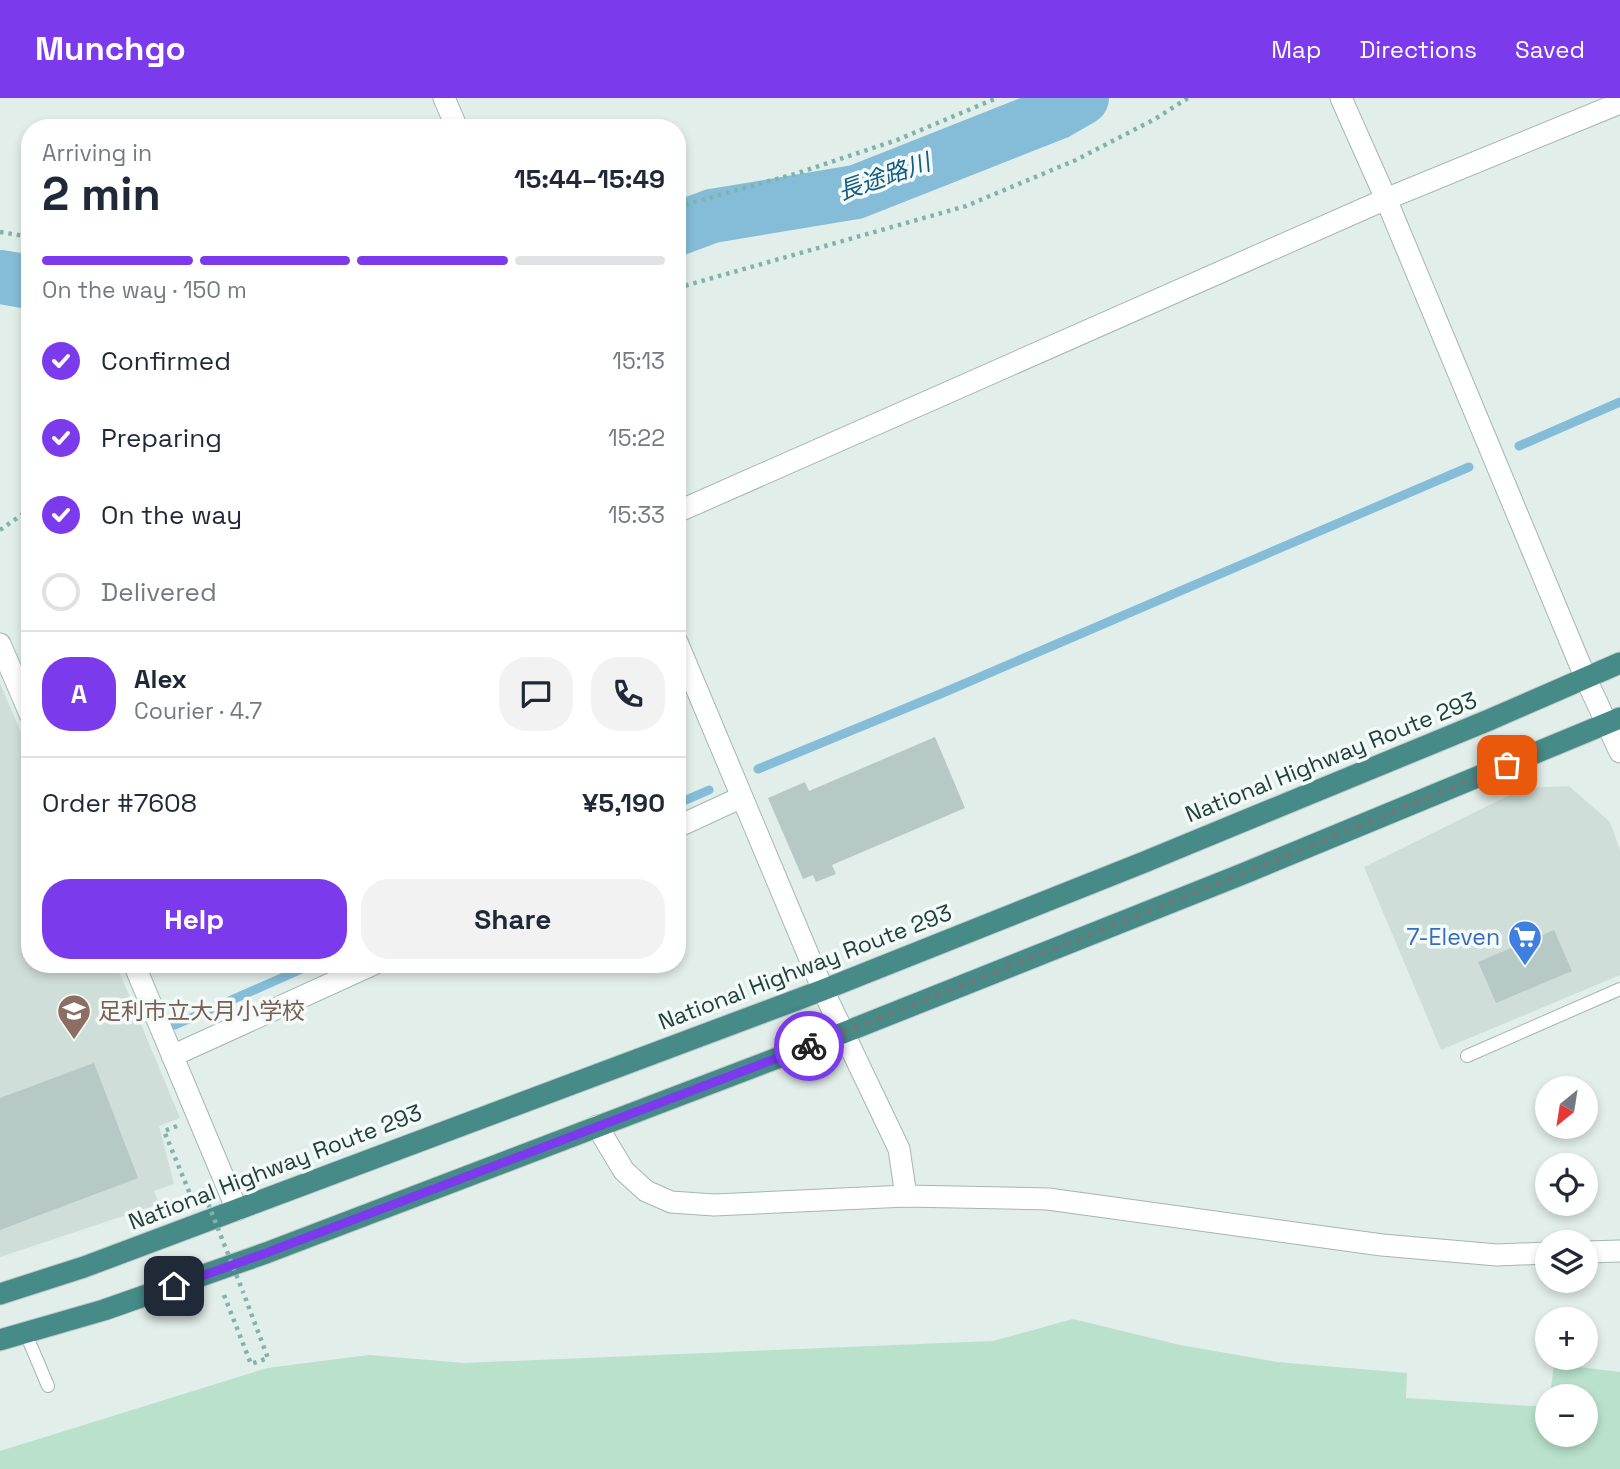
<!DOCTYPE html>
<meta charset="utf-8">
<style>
body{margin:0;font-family:"Space Grotesk","Noto Sans JP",sans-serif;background:#f2f2f3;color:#1f2937;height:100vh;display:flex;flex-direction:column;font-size:26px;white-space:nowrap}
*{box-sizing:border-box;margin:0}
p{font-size:23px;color:#747a83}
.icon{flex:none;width:38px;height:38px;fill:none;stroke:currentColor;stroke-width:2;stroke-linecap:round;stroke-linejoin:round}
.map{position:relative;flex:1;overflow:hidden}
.details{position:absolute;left:21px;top:21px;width:665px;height:854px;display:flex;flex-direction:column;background:#fff;border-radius:28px;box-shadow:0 4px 10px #0003}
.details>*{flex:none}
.needle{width:46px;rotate:210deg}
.controls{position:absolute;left:1535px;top:978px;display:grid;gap:14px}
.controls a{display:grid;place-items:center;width:63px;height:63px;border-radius:50%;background:#fff;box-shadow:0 4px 10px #0003;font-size:35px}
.pin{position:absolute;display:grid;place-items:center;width:60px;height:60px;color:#fff;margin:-30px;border-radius:14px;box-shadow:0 4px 10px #0006}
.courier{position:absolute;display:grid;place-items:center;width:70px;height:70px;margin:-35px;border:5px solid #7c3aed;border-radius:50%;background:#fff;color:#222;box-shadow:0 2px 9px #0007}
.summary em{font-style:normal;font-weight:800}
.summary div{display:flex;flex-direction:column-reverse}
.summary{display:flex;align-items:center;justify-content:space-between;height:119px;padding:0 21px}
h1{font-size:46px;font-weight:800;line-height:52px}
.bar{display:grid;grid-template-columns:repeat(4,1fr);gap:10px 7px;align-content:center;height:84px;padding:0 21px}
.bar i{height:9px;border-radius:5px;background:#e0e1e3}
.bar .selected{background:#7c3aed}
.bar p{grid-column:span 4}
.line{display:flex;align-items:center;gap:18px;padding:0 21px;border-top:2px solid #e0e1e3}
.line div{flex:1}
.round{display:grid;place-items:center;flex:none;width:74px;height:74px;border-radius:28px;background:#f2f2f3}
ol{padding:0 21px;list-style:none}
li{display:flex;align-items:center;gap:21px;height:77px}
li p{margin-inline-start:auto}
li .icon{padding:7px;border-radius:50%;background:#7c3aed;color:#fff;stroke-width:4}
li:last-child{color:#747a83}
li i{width:38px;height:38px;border:4px solid #e0e1e3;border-radius:50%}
.action{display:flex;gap:14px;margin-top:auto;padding:14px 21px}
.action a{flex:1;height:80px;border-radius:28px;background:#7c3aed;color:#fff;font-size:28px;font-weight:800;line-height:80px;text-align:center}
.action a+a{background:#f2f2f3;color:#1f2937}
header{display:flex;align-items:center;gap:42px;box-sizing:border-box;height:98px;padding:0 35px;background:#7c3aed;color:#fff}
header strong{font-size:33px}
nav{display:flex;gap:38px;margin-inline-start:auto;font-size:24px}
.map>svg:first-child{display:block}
</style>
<header>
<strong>Munchgo</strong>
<nav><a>Map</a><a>Directions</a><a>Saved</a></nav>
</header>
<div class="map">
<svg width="1620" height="1371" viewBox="0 0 1620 1371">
<rect width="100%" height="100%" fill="#e2eeea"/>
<path fill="#d0deda" d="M 0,585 L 30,656 L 30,866 L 116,866 L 180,1020 L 159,1028 L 174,1086 L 154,1093 L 159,1106 L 0,1159 Z
M 1569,688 L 1610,724 L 1620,752 L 1620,877 L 1441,952 L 1364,769 L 1524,690 Z"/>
<path fill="#b9e1cb" d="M 1073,1221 L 1180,1247 L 1277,1264 L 1407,1275 L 1406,1300 L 1547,1309 L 1547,1337 L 1586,1337 L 1586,1298 L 1550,1298 L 1554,1266 L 1620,1274 L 1620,1371 L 0,1371 L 0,1353 L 267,1270 L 369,1257 L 464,1265 L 993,1243 Z"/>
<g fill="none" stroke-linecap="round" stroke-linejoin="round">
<path stroke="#85bcd8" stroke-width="9" d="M 1519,348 L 1620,304
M 758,671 L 945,594 L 1469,369
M 677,706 L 709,692
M 175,927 L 313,866"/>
<path stroke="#85bcd8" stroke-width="54" d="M 677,131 L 712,118 L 856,94 L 1056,15 L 1082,0
M 0,179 L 30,184"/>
</g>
<path fill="#b7c9c4" d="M 935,639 L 965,710 L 832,767 L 836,776 L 816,784 L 813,777 L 803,781 L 768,700 L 805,684 L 809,693 Z
M 1554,832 L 1572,873 L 1496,905 L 1478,864 Z
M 94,965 L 138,1080 L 0,1132 L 0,1000 Z"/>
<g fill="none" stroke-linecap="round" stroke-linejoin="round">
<g stroke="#a4b6b3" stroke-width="14">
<path id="service" d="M 1467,958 L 1620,891
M 26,1236 L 48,1288"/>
</g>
<g stroke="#a4b6b3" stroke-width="23">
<path id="minor" d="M 444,0 L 457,30
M 1341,0 L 1386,101 L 1586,581 L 1620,654
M 677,414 L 1386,101 L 1620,5
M 677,544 L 823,892 L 899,1051 L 906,1098
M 0,546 L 30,616
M 677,729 L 742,699
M 134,866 L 237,1112
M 172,958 L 374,866"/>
</g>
<g stroke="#a4b6b3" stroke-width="23">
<path id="tertiary" d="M 597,1028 L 624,1073 L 646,1093 L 671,1104 L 714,1107 L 906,1098 L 1048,1101 L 1382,1147 L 1497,1157 L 1547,1155
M 1586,1154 L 1620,1153"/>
</g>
<g stroke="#c1cac9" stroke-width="23">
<path id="trunk" d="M 0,1196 L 84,1169 L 823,892 L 1142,765 L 1489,622 L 1620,565
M 0,1242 L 104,1212 L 266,1155 L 843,935 L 1240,777 L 1620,620"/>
</g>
<path stroke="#7fb4ad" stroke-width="4.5" stroke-dasharray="3.5 5" stroke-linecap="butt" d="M 677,109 L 798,75 L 897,42 L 997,0
M 0,134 L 30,139
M 677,190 L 966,108 L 1076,62 L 1155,21 L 1188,0
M 0,432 L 30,411
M 177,1028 L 164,1033 L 193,1103
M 224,1197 L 251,1266 L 268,1260 L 243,1194"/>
<use href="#service" stroke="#fff" stroke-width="12"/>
<use href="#minor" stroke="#fff" stroke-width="21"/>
<use href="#tertiary" stroke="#fff" stroke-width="21"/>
<use href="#trunk" stroke="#468b88" stroke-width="21"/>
<path stroke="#7fb4ad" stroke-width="4.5" stroke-dasharray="3.5 5" stroke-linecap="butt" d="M 202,1090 L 243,1194"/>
</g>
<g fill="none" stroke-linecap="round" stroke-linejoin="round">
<path stroke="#647d7a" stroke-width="7" stroke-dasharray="0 12.6" d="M 809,948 L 1240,777 L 1507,667"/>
<path stroke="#7c3aed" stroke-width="9" d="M 174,1188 L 266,1155 L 809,948"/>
</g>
<defs>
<g id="supermarket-pin" transform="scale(1.75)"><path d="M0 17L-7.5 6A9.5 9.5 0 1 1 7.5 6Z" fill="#3f7fe0" stroke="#f3faf7"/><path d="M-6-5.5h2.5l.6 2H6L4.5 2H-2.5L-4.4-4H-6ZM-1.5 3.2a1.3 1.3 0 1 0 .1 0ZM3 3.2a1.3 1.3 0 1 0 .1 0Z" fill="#fff"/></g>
<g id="school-pin" transform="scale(1.75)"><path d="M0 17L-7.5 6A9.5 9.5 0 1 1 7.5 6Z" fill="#8d6e63" stroke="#f3faf7"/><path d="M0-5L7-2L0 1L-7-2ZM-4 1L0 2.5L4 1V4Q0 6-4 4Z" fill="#fff"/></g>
</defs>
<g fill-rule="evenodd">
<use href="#supermarket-pin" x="1525" y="839"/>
<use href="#school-pin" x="74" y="913"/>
</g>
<g text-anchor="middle" stroke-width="7" stroke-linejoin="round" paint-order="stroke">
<g font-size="23" fill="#20403d" stroke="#f3faf7">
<text transform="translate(1331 659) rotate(-22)" y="8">National Highway Route 293</text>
<text transform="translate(805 869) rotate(-21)" y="8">National Highway Route 293</text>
<text transform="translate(275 1069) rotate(-21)" y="8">National Highway Route 293</text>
</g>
<g font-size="23" fill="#366cbe" stroke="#f3faf7" text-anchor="end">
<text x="1500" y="847">7-Eleven</text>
</g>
<g font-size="23" fill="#785e54" stroke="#f3faf7" text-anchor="start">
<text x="98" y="921">足利市立大月小学校</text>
</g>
<g font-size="24" font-style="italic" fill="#145c82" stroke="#f3faf7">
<text transform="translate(884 79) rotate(-19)" y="8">長途路川</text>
</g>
</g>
</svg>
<div class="controls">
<a><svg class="needle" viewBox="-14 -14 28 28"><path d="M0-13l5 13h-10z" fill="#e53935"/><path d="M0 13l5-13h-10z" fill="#747a83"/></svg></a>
<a><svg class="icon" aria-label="locate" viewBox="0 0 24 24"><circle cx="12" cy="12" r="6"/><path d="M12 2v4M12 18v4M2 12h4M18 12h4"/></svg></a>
<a><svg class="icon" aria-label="layers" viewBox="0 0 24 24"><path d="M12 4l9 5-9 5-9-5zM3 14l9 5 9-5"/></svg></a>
<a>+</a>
<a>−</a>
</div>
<div class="pin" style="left:1507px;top:667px;background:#ea580c"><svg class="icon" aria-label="bag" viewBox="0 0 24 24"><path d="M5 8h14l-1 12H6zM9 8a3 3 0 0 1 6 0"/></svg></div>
<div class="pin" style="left:174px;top:1188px;background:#1f2937"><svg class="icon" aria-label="home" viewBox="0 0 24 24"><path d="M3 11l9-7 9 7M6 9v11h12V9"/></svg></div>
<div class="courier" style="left:809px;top:948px"><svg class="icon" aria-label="bike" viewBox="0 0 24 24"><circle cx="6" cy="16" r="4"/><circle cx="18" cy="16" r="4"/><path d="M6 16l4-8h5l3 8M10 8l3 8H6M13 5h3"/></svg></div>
<section class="details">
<div class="summary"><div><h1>2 min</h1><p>Arriving in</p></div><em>15:44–15:49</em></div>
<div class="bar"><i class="selected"></i><i class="selected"></i><i class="selected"></i><i></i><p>On the way · 150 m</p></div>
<ol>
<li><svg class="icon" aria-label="check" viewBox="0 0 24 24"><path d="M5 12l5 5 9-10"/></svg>Confirmed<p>15:13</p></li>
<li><svg class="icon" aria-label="check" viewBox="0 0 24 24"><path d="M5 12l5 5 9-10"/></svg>Preparing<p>15:22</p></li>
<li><svg class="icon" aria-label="check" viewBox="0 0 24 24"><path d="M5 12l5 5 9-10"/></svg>On the way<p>15:33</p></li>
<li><i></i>Delivered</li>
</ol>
<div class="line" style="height:126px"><b class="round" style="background:#7c3aed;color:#fff">A</b><div><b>Alex</b><p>Courier · 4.7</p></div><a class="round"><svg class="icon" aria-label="chat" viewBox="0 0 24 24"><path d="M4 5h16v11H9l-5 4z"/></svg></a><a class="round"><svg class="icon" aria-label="phone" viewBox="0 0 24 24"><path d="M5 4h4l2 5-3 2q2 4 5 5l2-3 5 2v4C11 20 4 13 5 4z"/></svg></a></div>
<div class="line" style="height:91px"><div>Order #7608</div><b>¥5,190</b></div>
<div class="action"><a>Help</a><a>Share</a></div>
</section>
</div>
